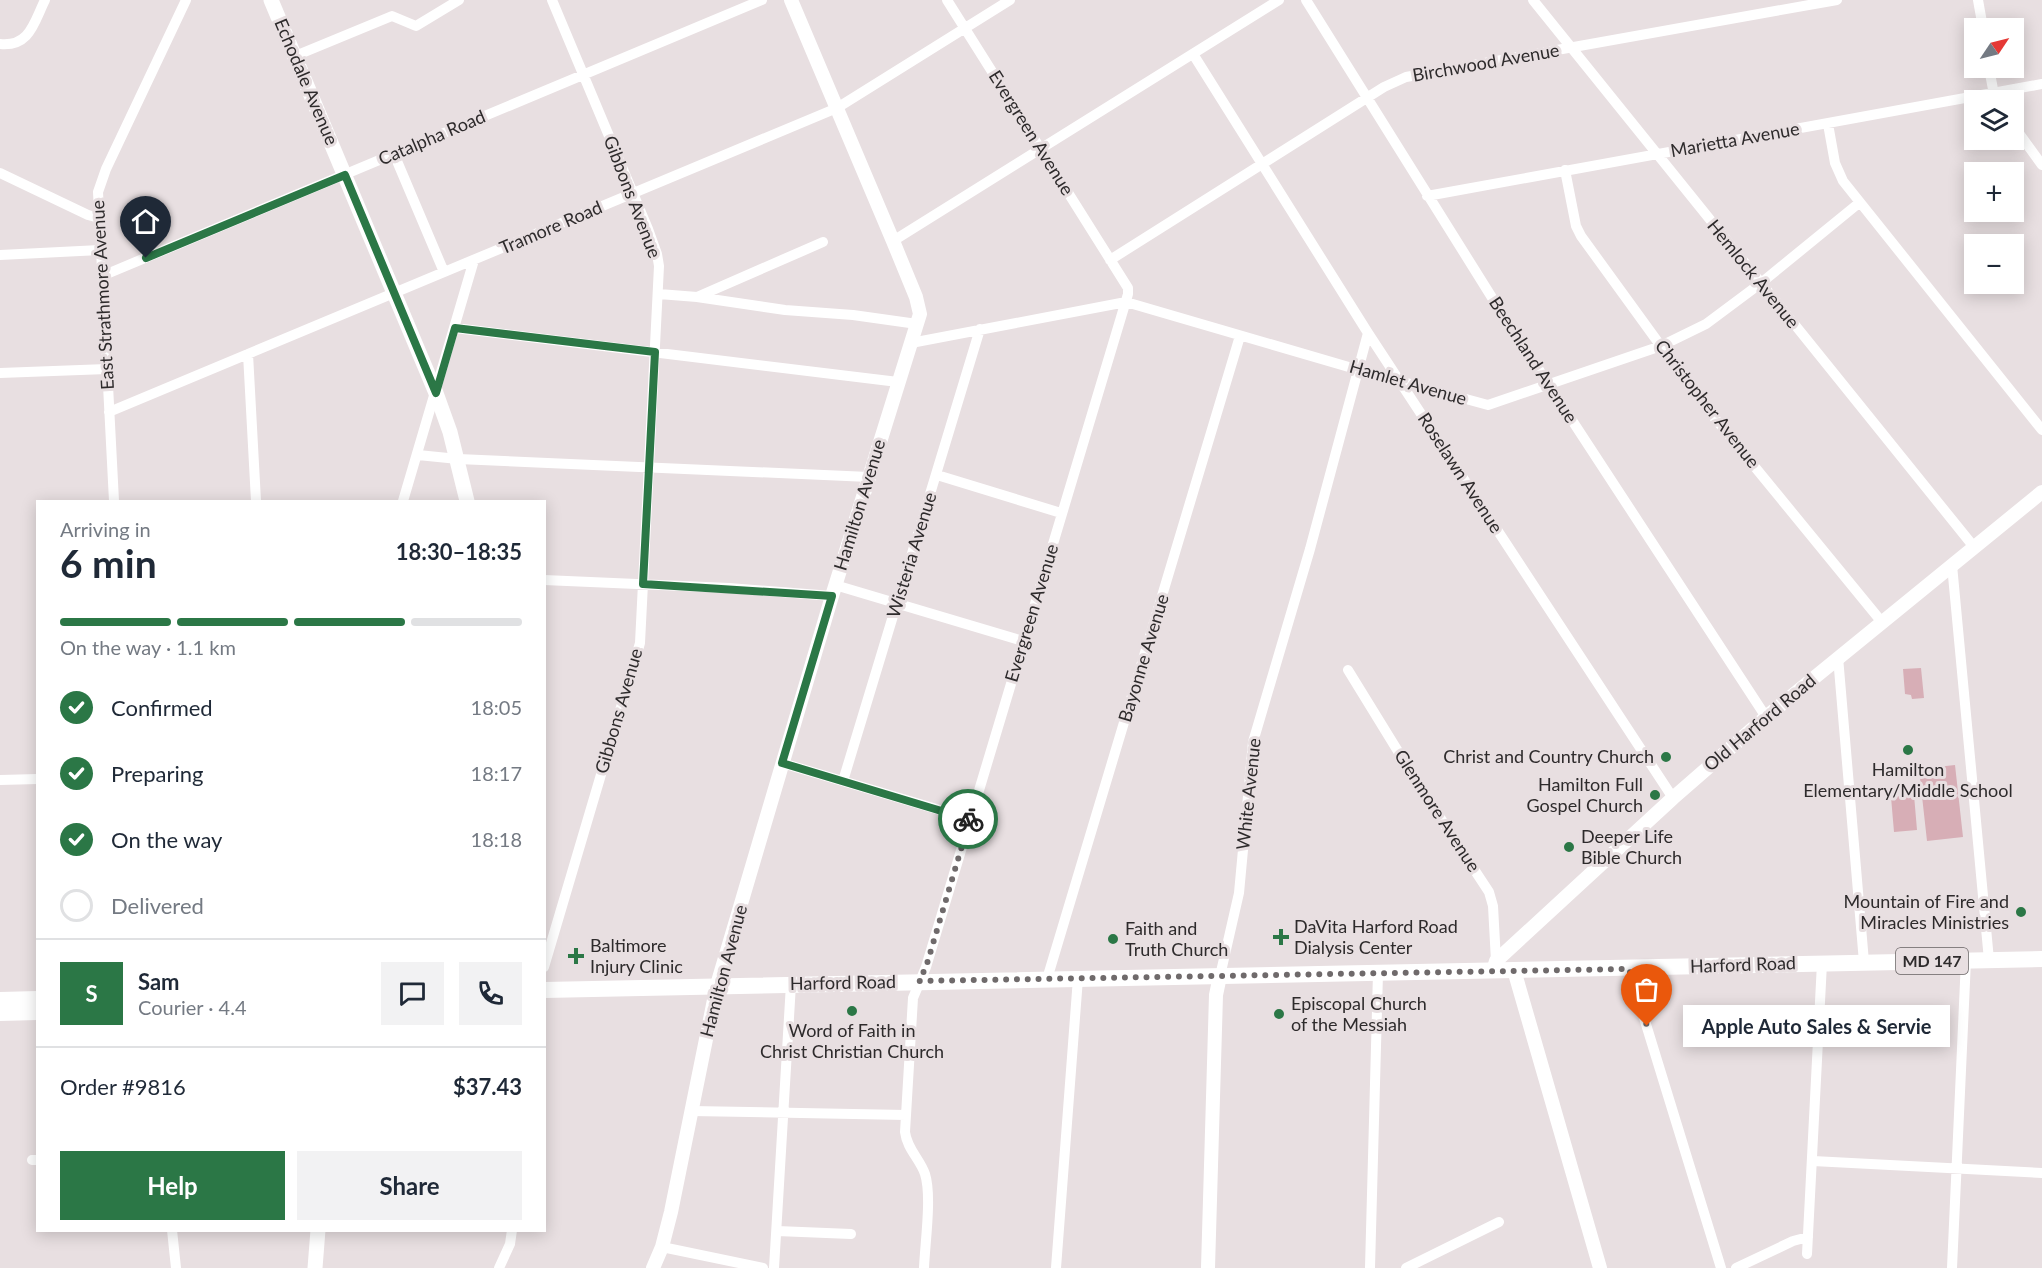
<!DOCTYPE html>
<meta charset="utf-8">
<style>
body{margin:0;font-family:Lato,sans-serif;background:#f2f2f3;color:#1f2937;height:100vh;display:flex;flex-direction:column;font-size:22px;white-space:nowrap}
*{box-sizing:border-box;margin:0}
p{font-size:20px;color:#747a83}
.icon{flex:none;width:33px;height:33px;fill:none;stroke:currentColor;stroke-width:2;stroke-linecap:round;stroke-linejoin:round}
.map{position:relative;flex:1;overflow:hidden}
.drawer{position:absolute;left:36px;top:500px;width:510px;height:732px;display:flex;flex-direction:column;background:#fff;border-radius:0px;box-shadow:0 3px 15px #0003}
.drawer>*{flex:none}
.needle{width:39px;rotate:55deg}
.tools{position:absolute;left:1964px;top:18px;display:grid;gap:12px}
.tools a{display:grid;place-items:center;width:60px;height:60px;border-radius:0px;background:#fff;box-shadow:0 3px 15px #0003;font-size:30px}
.pin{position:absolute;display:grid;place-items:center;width:51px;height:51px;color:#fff;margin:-62px -26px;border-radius:50% 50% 50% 0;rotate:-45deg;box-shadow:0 0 6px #0007}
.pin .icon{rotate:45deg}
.courier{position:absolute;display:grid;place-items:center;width:60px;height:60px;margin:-30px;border:4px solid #2b7746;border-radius:50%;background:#fff;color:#222;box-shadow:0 2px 8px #0007}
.bubble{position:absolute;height:42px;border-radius:0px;background:#fff;box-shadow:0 3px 15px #0003;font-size:20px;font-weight:700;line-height:42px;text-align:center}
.overview em{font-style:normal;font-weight:700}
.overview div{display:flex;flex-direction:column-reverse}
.overview{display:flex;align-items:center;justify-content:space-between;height:102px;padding:0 24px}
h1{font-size:39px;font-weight:700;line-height:45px}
.bar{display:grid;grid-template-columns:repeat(4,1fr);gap:9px 6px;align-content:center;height:72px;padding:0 24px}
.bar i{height:8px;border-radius:4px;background:#e0e1e3}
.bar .current{background:#2b7746}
.bar p{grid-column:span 4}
.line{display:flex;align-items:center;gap:15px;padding:0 24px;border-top:2px solid #e0e1e3}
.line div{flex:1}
.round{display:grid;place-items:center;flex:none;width:63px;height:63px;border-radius:0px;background:#f2f2f3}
ol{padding:0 24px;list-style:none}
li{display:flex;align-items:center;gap:18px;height:66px}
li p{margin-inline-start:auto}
li .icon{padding:6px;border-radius:50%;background:#2b7746;color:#fff;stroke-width:4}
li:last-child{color:#747a83}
li i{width:33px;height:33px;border:3px solid #e0e1e3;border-radius:50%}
.primary-button{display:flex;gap:12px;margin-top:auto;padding:12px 24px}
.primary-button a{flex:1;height:69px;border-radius:0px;background:#2b7746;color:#fff;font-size:24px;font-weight:700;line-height:69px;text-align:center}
.primary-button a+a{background:#f2f2f3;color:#1f2937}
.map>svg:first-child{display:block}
</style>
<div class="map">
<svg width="2042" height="1268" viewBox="0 0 2042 1268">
<rect width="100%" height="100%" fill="#e8dfe1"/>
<path fill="#d7aeb6" d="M 1921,668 L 1924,698 L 1912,699 L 1911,695 L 1905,694 L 1903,669 Z
M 1955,765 L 1963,837 L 1927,841 L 1919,769 Z
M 1914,795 L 1917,830 L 1894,832 L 1891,797 Z"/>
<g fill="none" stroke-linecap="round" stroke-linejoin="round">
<path stroke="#fff" stroke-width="10" d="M 1306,0 L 1496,304 L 1766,717
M 1533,0 L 1974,547
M 1978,0 L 1983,28
M 0,44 C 30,47 34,22 45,0
M 1193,54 L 1368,333 L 1673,798
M 295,56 L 392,16 L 416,26 L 459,0
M 1989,68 L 1995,100
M 1828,124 L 1835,163 L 1843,181 L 2042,430
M 2013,125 L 2042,165
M 394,154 L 444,272
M 1565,170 L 1576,226 L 1581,236 L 1700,400 L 1881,621
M 0,173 L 88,215 L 99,218
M 1427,196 L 2042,84
M 893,241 L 1279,0
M 0,255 L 100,250
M 1110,260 L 1384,87 L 1406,77 L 1837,0
M 102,276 L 762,0
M 659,294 L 697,297 L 785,310 L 853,315 L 917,324
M 697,297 L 823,242
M 455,328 L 898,382
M 911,343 L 1126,302 L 1359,370 L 1488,405 L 1661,346 L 1706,324 L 1761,283 L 1859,203
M 248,354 L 256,501
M 0,373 L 107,369
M 109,412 L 837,108 L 1010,0
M 418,455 L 458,459 L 869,477
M 937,475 L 1061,513
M 114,501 L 98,192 L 106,169 L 186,0
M 403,501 L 474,260
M 1952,565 L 1989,960
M 544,580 L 729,588 L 832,596
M 835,585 L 1023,641
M 1838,657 L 1864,962
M 1348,670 L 1420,787 L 1489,892 L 1493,906 L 1496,961
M 782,763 L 970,819
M 0,780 L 38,779
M 843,781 L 980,329
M 544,967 L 640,643 L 659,266 L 657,254 L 648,229 L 552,0
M 1629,969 L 1721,1268
M 1220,976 L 1239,893 L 1253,742 L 1310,549 L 1368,333
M 1047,979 L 1240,336
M 691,1111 L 906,1115
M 32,1160 L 38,1160
M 1813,1161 L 2042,1173
M 172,1230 L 176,1268
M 777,1231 L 851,1234
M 662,1247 L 763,1268
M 1807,1254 L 1822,963
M 499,1268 L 510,1244 L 512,1230
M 774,1268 L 791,984
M 924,1268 C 925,1243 932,1196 925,1174 C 920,1159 907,1149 905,1132 L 913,998 L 926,967 L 1128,294 L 1128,288 L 947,0
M 1056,1268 L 1078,978
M 1370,1268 L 1378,973
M 1406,1268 L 1499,1222
M 1736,1268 L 1793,1241 L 1808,1237
M 1952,1268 L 1966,960"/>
<path stroke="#fff" stroke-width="14" d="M 1514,970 L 1600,1268
M 1493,971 L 1496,961 L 1673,798 L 1766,717 L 2042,492
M 653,1268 L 662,1247 L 671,1212 L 717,985 L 832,596 L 920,314 L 916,297 L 893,241 L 791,0
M 1208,1268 L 1216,995 L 1220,976"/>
<path stroke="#fff" stroke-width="15" d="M 271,0 L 436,393 L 450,432 L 467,501
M 315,1268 L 318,1230"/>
<path stroke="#fff" stroke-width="16" d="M 544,990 L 2042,959
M 0,1000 L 38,999
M 0,1013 L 38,1012"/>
</g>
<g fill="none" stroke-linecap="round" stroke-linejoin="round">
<path stroke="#6f6a6b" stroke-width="6" stroke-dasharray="0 10.8" d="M 968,819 L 970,819 L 926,967 L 919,981 L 1629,969 L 1647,1026"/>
<path stroke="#2b7746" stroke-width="8" d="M 146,258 L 345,175 L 436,393 L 455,328 L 655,352 L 643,584 L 832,596 L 782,763 L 968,819"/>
</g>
<g fill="#2b7746" stroke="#e8dfe1" stroke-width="2">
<circle cx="1908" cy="750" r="6"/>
<circle cx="1666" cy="757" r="6"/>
<circle cx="1655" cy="795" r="6"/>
<circle cx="1569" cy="847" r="6"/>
<circle cx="2021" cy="912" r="6"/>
<path d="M1278 928h6v6h6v6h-6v6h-6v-6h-6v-6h6z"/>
<circle cx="1113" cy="939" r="6"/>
<path d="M573 947h6v6h6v6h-6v6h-6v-6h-6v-6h6z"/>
<circle cx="852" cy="1011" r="6"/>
<circle cx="1279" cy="1014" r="6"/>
</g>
<g text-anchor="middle" stroke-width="6" stroke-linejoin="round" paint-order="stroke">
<rect fill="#e8dfe1" stroke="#666162" stroke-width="1.5" x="1896" y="948" width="72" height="26" rx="4.5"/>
<g font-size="16" font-weight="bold" fill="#2e2b2c">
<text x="1932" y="967">MD 147</text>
</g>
<g font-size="18" fill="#2e2b2c" stroke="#e8dfe1">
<text transform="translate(1486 63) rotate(-10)" y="6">Birchwood Avenue</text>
<text transform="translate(306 82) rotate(67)" y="6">Echodale Avenue</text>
<text transform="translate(1031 133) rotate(58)" y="6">Evergreen Avenue</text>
<text transform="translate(432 138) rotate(-23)" y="6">Catalpha Road</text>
<text transform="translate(1735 140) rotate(-10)" y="6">Marietta Avenue</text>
<text transform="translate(632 197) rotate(69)" y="6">Gibbons Avenue</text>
<text transform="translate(551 228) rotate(-23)" y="6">Tramore Road</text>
<text transform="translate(1753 274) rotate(51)" y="6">Hemlock Avenue</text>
<text transform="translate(103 295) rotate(-93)" y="6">East Strathmore Avenue</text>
<text transform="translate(1533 360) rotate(57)" y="6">Beechland Avenue</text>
<text transform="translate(1408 383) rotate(16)" y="6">Hamlet Avenue</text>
<text transform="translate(1707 404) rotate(52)" y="6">Christopher Avenue</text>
<text transform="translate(1460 473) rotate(57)" y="6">Roselawn Avenue</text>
<text transform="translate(860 505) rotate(-73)" y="6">Hamilton Avenue</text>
<text transform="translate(912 555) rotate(-73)" y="6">Wisteria Avenue</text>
<text transform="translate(1032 613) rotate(-73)" y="6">Evergreen Avenue</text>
<text transform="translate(1144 658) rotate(-73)" y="6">Bayonne Avenue</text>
<text transform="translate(619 711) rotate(-74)" y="6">Gibbons Avenue</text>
<text transform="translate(1760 723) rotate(-40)" y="6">Old Harford Road</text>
<text transform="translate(1249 794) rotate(-84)" y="6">White Avenue</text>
<text transform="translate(1437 811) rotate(57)" y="6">Glenmore Avenue</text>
<text transform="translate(1743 965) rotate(-2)" y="6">Harford Road</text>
<text transform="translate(724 971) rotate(-75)" y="6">Hamilton Avenue</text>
<text transform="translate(843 983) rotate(-1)" y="6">Harford Road</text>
</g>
<g font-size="18" fill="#2e2b2c" stroke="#e8dfe1" text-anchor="start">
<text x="1654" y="763" text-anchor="end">Christ and Country Church</text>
<text x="1908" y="776" text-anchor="middle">Hamilton<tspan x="1908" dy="21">Elementary/Middle School</tspan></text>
<text x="1643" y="791" text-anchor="end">Hamilton Full<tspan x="1643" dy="21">Gospel Church</tspan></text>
<text x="1581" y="843">Deeper Life<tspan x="1581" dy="21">Bible Church</tspan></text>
<text x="2009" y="908" text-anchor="end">Mountain of Fire and<tspan x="2009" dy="21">Miracles Ministries</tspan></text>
<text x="1294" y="933">DaVita Harford Road<tspan x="1294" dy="21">Dialysis Center</tspan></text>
<text x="1125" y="935">Faith and<tspan x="1125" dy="21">Truth Church</tspan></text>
<text x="590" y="952">Baltimore<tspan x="590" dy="21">Injury Clinic</tspan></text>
<text x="1291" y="1010">Episcopal Church<tspan x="1291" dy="21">of the Messiah</tspan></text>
<text x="852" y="1037" text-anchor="middle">Word of Faith in<tspan x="852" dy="21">Christ Christian Church</tspan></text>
</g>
</g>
</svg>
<div class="tools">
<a><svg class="needle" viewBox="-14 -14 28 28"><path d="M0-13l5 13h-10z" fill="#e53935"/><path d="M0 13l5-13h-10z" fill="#747a83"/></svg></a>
<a><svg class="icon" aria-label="layers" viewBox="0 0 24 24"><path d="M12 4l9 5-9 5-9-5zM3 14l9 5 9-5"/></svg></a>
<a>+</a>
<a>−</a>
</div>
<div class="pin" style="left:1647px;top:1026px;background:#ea580c"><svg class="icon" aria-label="bag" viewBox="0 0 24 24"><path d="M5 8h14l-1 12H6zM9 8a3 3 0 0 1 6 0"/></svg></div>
<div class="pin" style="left:146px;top:258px;background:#1f2937"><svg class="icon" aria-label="home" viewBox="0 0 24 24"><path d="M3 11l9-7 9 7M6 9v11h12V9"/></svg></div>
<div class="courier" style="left:968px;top:819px"><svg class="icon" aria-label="bike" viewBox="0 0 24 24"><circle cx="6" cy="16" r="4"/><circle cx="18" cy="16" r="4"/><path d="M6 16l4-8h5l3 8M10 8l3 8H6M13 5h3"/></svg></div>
<div class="bubble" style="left:1683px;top:1005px;width:267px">Apple Auto Sales &amp; Servie</div>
<section class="drawer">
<div class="overview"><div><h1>6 min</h1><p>Arriving in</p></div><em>18:30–18:35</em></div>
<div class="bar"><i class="current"></i><i class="current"></i><i class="current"></i><i></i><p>On the way · 1.1 km</p></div>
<ol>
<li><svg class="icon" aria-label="check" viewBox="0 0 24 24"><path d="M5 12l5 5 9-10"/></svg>Confirmed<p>18:05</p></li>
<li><svg class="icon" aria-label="check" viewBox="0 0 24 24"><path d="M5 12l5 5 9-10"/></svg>Preparing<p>18:17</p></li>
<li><svg class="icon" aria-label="check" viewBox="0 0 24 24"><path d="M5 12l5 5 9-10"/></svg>On the way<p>18:18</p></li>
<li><i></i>Delivered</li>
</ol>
<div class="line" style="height:108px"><b class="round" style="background:#2b7746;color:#fff">S</b><div><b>Sam</b><p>Courier · 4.4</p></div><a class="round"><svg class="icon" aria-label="chat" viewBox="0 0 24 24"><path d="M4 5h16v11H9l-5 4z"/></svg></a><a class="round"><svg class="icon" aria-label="phone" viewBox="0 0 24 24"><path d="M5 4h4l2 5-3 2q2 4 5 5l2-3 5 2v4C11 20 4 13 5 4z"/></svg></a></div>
<div class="line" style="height:78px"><div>Order #9816</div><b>$37.43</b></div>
<div class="primary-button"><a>Help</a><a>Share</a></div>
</section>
</div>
